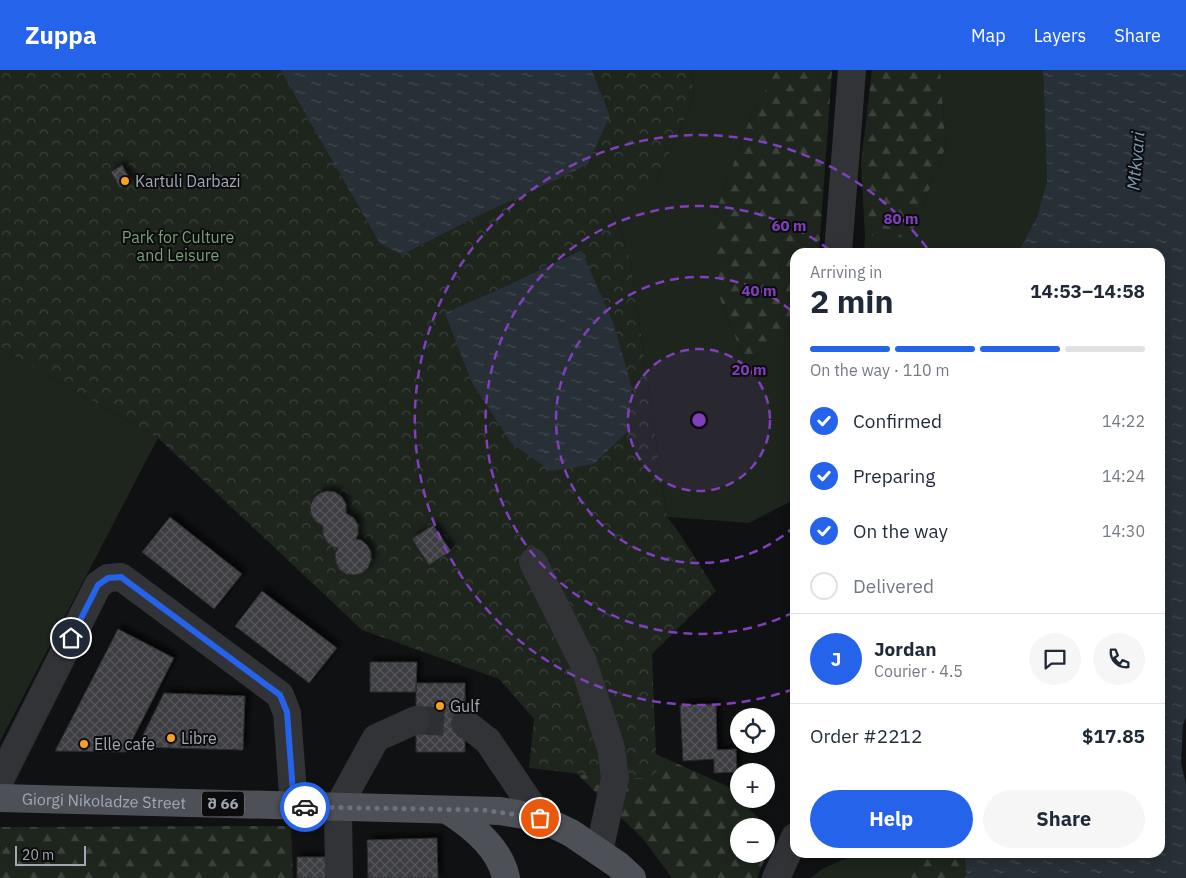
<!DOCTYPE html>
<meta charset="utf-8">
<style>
body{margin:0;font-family:"IBM Plex Sans","Noto Sans Georgian",sans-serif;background:#f6f6f7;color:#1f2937;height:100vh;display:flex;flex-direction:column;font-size:19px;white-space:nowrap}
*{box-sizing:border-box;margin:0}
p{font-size:16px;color:#747a83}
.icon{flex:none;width:28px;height:28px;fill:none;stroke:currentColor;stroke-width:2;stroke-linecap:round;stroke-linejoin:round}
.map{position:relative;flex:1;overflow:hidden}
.drawer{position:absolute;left:790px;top:178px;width:375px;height:610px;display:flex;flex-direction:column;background:#fff;border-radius:15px;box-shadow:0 2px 12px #0003}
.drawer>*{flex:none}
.tools{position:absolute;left:730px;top:638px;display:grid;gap:10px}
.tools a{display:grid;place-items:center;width:45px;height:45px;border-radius:50%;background:#fff;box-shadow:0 2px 12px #0003;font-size:25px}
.scale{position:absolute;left:15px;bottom:12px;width:71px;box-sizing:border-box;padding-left:5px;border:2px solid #a1a8b3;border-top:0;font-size:14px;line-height:18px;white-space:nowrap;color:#a1a8b3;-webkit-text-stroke:4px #0c0c0d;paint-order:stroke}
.pin{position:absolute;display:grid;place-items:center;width:42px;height:42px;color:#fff;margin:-21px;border:2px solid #fff;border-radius:50%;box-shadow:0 1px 5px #0007}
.courier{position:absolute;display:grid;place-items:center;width:50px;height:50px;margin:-25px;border:4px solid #2563eb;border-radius:50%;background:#fff;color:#222;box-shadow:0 1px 6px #0007}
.headline em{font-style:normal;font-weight:800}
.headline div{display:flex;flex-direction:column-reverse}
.headline{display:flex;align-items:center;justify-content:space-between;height:85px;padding:0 20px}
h1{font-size:32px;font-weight:800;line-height:38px}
.bar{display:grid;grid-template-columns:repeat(4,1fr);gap:8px 5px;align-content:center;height:60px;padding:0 20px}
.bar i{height:6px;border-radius:4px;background:#e0e1e3}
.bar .current{background:#2563eb}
.bar p{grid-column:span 4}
.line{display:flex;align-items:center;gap:12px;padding:0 20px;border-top:1px solid #e0e1e3}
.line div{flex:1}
.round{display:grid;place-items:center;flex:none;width:52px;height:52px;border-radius:26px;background:#f6f6f7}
ol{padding:0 20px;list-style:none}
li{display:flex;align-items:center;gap:15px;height:55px}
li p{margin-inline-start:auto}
li .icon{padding:5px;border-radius:50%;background:#2563eb;color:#fff;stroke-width:4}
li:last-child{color:#747a83}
li i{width:28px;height:28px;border:2px solid #e0e1e3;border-radius:50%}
.primary-button{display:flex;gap:10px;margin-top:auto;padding:10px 20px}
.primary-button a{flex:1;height:58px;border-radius:30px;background:#2563eb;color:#fff;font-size:20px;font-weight:800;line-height:58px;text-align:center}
.primary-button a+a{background:#f6f6f7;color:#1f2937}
header{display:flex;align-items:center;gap:30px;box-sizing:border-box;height:70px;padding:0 25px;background:#2563eb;color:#fff}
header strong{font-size:24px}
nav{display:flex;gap:28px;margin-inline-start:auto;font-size:18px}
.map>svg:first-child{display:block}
</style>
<header>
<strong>Zuppa</strong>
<nav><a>Map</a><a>Layers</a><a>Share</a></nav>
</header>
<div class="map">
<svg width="1186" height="808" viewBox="0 0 1186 808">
<defs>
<pattern id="forest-firs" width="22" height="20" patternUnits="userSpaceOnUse" patternTransform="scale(1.25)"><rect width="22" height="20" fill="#1d251d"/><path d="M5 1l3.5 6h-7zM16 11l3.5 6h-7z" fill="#3b423b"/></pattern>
<pattern id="park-crowns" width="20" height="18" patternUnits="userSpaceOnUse" patternTransform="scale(1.25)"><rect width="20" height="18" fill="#1d251d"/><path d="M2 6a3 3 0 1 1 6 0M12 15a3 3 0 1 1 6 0" fill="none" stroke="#3b423b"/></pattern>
<pattern id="water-ripples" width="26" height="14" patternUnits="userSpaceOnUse" patternTransform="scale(1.25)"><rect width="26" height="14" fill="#273036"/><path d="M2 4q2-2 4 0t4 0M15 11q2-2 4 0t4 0" fill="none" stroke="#434b51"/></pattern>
<pattern id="building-cross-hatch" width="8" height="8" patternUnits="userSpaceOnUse" patternTransform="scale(1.25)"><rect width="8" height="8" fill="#3c3e42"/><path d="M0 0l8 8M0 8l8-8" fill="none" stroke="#55575b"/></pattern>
<filter id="shadow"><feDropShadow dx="4.5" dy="-4.5" stdDeviation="2.5" flood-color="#0009"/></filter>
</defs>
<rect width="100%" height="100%" fill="#101112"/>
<path fill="#1d251d" d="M 691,0 L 776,0 L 751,46 L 715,144 L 715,216 L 746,294 L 778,268 L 795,257 L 795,427 L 788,433 L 749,453 L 667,447 L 630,189 L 612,137 L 657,111 L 694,27 Z
M 940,0 L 1043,0 L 1047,111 L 1037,147 L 1018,182 L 864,182 L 865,165 L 910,168 L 946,76 Z
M 0,278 L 158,368 L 0,671 Z
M 855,783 L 855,782 L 922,783 L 911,808 L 810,808 L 824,798 L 854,785 Z"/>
<path fill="url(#forest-firs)" d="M 776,0 L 832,0 L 819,182 L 795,182 L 795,257 L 778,268 L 746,294 L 715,216 L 715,144 L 751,46 Z
M 872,0 L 940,0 L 946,76 L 910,168 L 865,165 L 861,93 Z
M 656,684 L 727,716 L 765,755 L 765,756 L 739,756 L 739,784 L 766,784 L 766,763 L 769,779 L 757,808 L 672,808 L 644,770 L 577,704 L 656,708 Z
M 291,756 L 293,808 L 0,808 L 0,757 Z
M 922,783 L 964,783 L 967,808 L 911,808 Z"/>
<path fill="url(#park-crowns)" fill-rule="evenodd" d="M 0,0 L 280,0 L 380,174 L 402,185 L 480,145 L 610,46 L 592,0 L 691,0 L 694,27 L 657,111 L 612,138 L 630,189 L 667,447 L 678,461 L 716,521 L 652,584 L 657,708 L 615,708 L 529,698 L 534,649 L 499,609 L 362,560 L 158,368 L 0,278 ZM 580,180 L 613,252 L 445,243 L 508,215 Z"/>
<path fill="url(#water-ripples)" d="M 280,0 L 592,0 L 610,46 L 587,95 L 480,145 L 402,185 L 380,174 Z
M 1043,0 L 1186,0 L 1186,647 L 1183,655 L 1181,693 L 1186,714 L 1186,808 L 967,808 L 964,783 L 1160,782 L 1160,182 L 1018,182 L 1037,147 L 1047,111 Z
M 581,180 L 613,252 L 632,318 L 627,362 L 594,394 L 551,401 L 512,374 L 472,313 L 445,243 L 508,215 Z"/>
<path fill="url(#building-cross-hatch)" stroke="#2a2b2e" filter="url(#shadow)" d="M 122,95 L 131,111 L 120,118 L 111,102 Z
M 327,421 L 335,422 L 342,427 L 346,434 L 346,443 L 354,448 L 358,455 L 358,464 L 356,469 L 361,470 L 367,475 L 371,482 L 371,490 L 368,498 L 362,503 L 354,505 L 346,504 L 339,499 L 336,492 L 335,484 L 338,478 L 333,477 L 327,472 L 323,465 L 323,456 L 315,451 L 311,444 L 310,436 L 314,428 L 320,423 Z
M 170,447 L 242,504 L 214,539 L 142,482 Z
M 433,455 L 451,481 L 429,495 L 412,469 Z
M 262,521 L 337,578 L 309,613 L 235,556 Z
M 118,559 L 174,588 L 126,682 L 55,681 Z
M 370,592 L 417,592 L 416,622 L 370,622 Z
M 416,613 L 465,613 L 465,682 L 416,682 Z
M 164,623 L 245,626 L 243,680 L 137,677 Z
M 716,634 L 717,680 L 736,679 L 737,702 L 714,703 L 714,689 L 683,691 L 680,635 Z
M 437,768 L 438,808 L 368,808 L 367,770 Z
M 297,787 L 330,787 L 331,808 L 297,808 Z"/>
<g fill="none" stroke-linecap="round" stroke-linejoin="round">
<path stroke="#2d2f32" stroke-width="28" stroke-dasharray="28 14" stroke-linecap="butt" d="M 416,650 L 465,653"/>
<path stroke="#313337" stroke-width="28" d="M 838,182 L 852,0
M 533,492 L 583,592 L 611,678 L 615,708 L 599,782
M 465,653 L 488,671 L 540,748
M 0,710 L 98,515 L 108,508 L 121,507 L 280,625 L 287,643 L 294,736
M 339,808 L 338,737 L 376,668 L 416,650
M 776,808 L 795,767"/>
<g stroke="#4d5056" stroke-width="28">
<path id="s1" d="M 0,728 L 500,741 L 540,748 L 571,763 L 618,795 L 632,808"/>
<path d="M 447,740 C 471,755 500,778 506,808"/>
</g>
</g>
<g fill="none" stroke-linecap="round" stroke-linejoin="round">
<path stroke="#6e737b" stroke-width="5" stroke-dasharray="0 9" d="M 305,737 L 484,740 L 540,748"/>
<path stroke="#2563eb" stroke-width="6" d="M 71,568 L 98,515 L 108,508 L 121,507 L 280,625 L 287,642 L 294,736 L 305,737"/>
</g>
<circle cx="699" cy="350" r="71" fill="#813fbd" fill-opacity=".12"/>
<g fill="none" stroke="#813fbd" stroke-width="2.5" stroke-dasharray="9 6">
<circle cx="699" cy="350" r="71"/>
<path d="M795 456A143 143 0 1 1 795 244"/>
<path d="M794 542A214 214 0 1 1 831 181"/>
<path d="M794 619A285 285 0 1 1 930 182"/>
</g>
<g fill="#f7a024" stroke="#0c0c0d" stroke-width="2">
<circle cx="125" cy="111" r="5"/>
<circle cx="440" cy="636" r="5"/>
<circle cx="171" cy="668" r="5"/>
<circle cx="84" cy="674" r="5"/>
</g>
<g text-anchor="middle" stroke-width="4" stroke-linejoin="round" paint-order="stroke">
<rect fill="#0c0c0d" stroke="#747981" stroke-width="1" x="202" y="721.5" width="42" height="25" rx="4"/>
<g font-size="15" font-weight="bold" fill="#a1a8b3">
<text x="223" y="739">შ 66</text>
</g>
<g font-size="16" fill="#a1a8b3" stroke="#0c0c0d" text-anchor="start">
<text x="135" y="117">Kartuli Darbazi</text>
<text x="450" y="642">Gulf</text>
<text x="181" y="674">Libre</text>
<text x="94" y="680">Elle cafe</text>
</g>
<g font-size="16" fill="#789f77" stroke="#0c0c0d">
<text x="178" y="173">Park for Culture<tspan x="178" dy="18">and Leisure</tspan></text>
</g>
<g font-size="16" fill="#a1a8b3" stroke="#0c0c0d">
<text dy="6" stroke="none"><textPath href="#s1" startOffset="104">Giorgi Nikoladze Street</textPath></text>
</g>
<g font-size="18" font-style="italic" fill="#769ab0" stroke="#0c0c0d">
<text transform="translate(1136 91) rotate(-85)" y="6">Mtkvari</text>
</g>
</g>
<circle cx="699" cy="350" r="8" fill="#813fbd" stroke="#0c0c0d" stroke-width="2.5"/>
<g font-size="15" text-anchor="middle" font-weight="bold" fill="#813fbd" stroke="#0c0c0d" stroke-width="4" stroke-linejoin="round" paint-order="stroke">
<text x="901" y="154">80 m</text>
<text x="789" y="161">60 m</text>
<text x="759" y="226">40 m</text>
<text x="749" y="305">20 m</text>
</g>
</svg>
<div class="tools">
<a><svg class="icon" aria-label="locate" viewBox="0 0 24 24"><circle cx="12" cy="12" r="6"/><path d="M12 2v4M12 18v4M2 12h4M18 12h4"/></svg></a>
<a>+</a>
<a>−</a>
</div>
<div class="scale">20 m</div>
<div class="pin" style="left:540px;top:748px;background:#ea580c"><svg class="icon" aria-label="bag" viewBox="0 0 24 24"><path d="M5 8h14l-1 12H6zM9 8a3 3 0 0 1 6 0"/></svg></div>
<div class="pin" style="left:71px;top:568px;background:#1f2937"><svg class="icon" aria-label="home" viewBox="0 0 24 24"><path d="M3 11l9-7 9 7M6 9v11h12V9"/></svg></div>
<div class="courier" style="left:305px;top:737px"><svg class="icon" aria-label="car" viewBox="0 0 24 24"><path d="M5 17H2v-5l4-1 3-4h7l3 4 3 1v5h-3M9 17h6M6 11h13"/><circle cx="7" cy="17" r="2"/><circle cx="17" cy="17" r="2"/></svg></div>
<section class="drawer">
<div class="headline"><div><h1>2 min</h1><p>Arriving in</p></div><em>14:53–14:58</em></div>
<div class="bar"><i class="current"></i><i class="current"></i><i class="current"></i><i></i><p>On the way · 110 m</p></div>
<ol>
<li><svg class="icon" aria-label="check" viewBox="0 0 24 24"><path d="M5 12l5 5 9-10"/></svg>Confirmed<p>14:22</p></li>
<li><svg class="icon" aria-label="check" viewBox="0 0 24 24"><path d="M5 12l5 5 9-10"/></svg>Preparing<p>14:24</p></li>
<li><svg class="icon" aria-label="check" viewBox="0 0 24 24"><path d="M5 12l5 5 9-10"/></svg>On the way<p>14:30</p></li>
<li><i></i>Delivered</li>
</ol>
<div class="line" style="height:90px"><b class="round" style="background:#2563eb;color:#fff">J</b><div><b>Jordan</b><p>Courier · 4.5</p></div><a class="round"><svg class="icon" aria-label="chat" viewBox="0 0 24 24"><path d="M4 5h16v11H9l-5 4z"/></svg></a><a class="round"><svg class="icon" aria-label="phone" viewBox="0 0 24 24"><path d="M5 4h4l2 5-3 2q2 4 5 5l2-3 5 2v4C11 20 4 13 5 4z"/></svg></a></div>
<div class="line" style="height:65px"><div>Order #2212</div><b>$17.85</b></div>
<div class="primary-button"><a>Help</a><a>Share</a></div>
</section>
</div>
